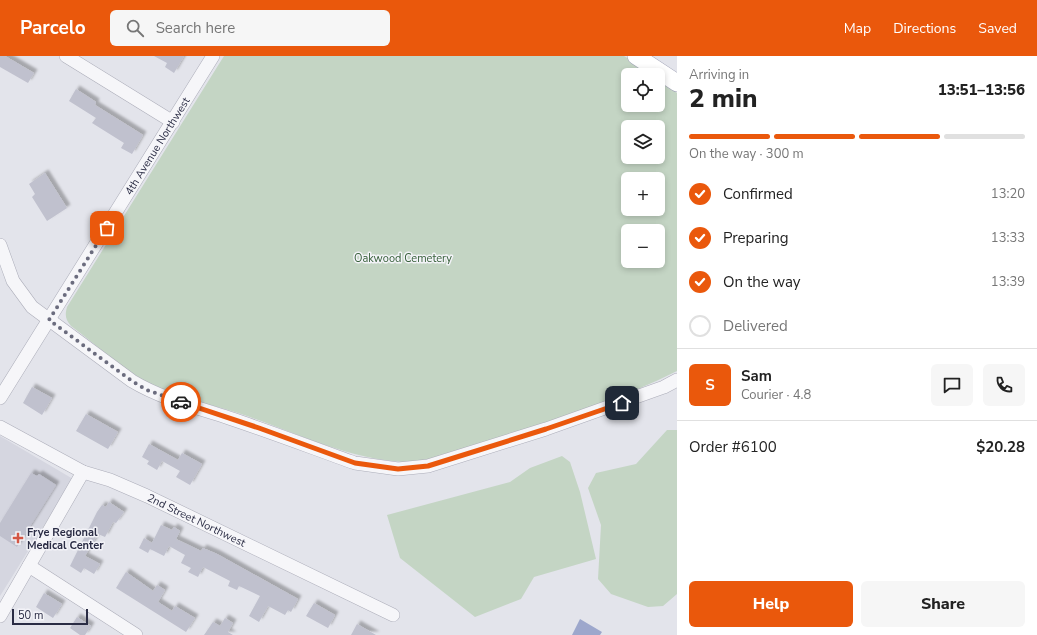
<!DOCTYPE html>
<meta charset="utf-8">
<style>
body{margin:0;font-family:"Nunito Sans",sans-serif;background:#f6f6f6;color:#222;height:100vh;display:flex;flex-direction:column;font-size:15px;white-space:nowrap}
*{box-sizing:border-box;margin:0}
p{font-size:13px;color:#767676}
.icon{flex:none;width:22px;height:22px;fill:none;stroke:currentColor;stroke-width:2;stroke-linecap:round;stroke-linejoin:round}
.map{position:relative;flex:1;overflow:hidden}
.details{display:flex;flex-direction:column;background:#fff;width:360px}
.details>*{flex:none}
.fabs{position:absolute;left:621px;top:12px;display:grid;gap:8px}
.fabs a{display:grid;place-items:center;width:44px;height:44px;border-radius:6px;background:#fff;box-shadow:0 2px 6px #0003;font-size:20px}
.scale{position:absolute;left:12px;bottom:10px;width:76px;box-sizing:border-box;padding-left:4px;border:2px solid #2a2c44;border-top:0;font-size:11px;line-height:14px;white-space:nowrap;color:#2a2c44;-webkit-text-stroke:3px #f3f3f8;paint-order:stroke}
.pin{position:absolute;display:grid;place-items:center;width:34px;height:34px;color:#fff;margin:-17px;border-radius:8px;box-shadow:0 2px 6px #0006}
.courier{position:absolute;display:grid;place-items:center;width:40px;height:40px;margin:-20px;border:3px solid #ea580c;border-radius:50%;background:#fff;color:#222;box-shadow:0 1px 5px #0007}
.summary em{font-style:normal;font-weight:800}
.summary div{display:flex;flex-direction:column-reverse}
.summary{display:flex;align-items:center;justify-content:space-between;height:68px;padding:0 12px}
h1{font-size:26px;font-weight:800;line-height:30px}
.bar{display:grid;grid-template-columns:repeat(4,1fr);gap:6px 4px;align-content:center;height:48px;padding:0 12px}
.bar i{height:5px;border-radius:3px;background:#e0e0e0}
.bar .current{background:#ea580c}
.bar p{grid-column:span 4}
.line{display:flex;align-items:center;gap:10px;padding:0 12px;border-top:1px solid #e0e0e0}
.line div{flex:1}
.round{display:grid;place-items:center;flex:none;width:42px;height:42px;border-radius:6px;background:#f6f6f6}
ol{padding:0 12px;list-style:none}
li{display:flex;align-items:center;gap:12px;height:44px}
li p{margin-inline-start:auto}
li .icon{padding:4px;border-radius:50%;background:#ea580c;color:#fff;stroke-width:4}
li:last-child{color:#767676}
li i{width:22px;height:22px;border:2px solid #e0e0e0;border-radius:50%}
.button{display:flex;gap:8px;margin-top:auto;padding:8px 12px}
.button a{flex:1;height:46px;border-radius:6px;background:#ea580c;color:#fff;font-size:16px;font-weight:800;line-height:46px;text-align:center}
.button a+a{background:#f6f6f6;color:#222}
header{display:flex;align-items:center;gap:24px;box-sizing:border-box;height:56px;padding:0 20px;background:#ea580c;color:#fff}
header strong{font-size:19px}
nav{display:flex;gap:22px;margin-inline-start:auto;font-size:14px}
.search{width:280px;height:36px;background:#f6f6f6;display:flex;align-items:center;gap:10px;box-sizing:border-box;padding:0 14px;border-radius:6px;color:#767676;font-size:15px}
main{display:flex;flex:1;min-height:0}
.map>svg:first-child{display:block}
</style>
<header>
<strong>Parcelo</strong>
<div class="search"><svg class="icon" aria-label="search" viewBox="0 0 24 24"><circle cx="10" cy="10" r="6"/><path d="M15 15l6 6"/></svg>Search here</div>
<nav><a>Map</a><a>Directions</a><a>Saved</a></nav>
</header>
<main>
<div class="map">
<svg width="677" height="579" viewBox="0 0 677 579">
<defs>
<filter id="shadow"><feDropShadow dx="3.5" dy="-3.5" stdDeviation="1" flood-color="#0004"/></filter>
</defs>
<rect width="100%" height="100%" fill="#e3e4eb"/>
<path fill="#d5d6e0" d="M 0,380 L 73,423 L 0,540 Z"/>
<path fill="#c4d5c4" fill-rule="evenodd" d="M 224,0 L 624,0 L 655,19 L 628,19 L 628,49 L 658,49 L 658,21 L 677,37 L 677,315 C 625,341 569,359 515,377 C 480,389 442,407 404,406 C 346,403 292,375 238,357 C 210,348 180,342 153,330 C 125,316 97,289 71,270 C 65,263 65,259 67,251 ZM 628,71 L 658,71 L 658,101 L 628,101 ZM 628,123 L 658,123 L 658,153 L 628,153 ZM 628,175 L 658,175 L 658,205 L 628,205 Z
M 667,374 L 677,374 L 677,538 L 663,550 L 648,551 L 611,538 L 598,523 L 601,469 L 588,432 L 596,417 L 636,408 Z
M 562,400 L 570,406 L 580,436 L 596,503 L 534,521 L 521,543 L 475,561 L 400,502 L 387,459 L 510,426 L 530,412 Z"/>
<path fill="#9da7cc" d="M 580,563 L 602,576 L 600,579 L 572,579 Z"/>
<path fill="#c0c1ce" filter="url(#shadow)" d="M 0,0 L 5,0 L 34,17 L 28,27 L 0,11 Z
M 154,0 L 184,0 L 174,17 L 165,11 L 167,7 Z
M 76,33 L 96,46 L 95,49 L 143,79 L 132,98 L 121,92 L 124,87 L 92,67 L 96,62 L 69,45 Z
M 45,117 L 67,152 L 47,165 L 32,141 L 35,138 L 29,128 Z
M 32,331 L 52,342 L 42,359 L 23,347 Z
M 86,358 L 118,376 L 108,393 L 76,375 Z
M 149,388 L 178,404 L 182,397 L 202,408 L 190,429 L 176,421 L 180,415 L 162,405 L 157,414 L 147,408 L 149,405 L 142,401 Z
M 31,417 L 37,420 L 39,418 L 56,429 L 17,491 L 0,480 L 0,467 Z
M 109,446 L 124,456 L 116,467 L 113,466 L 105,481 L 98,478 L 85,500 L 100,508 L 94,518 L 84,512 L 81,517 L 70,510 L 97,456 L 102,449 L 106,451 Z
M 161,469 L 172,474 L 174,471 L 180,475 L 176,483 L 201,495 L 203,492 L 217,498 L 298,543 L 291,556 L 288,554 L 285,559 L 268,550 L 259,566 L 249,560 L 260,540 L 239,530 L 237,534 L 228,530 L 230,525 L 203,511 L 198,521 L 188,516 L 191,512 L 181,507 L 185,499 L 169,490 L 164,500 L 150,493 L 148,497 L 139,492 L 144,482 L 152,487 Z
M 126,516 L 153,535 L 157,529 L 165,534 L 158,546 L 172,555 L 175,550 L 195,562 L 186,576 L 116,532 Z
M 44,537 L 62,548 L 53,562 L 36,551 Z
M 314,547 L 335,559 L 328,572 L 306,560 Z
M 77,561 L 91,570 L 85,579 L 80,579 L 70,572 Z
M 225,562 L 233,567 L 228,576 L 233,579 L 204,579 L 213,566 L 220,570 Z
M 357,568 L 376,579 L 351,579 Z"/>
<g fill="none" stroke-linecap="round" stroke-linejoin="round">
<g stroke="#acadb9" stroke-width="14">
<g id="minor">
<path d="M 66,0 L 173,66"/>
<path d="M 0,189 L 13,225 L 32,251 L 132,325 C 162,343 196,351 229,362 C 271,376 313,392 355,407 L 398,413 L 428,410 L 546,373 L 664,331 L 677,324"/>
<path id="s1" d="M 0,342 L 213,0"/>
<path id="s2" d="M 0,371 L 83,416 L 110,424 L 147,440 L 393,559"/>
<path d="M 29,510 L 136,579"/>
<path d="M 0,560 L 83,416"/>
</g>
</g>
<g stroke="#a2a4b7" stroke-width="18">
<path id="major" d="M 636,0 L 677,27"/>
</g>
<use href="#minor" stroke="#f6f6f9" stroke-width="13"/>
<use href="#major" stroke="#fff" stroke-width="17"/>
</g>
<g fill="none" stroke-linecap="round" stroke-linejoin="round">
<path stroke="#6b6c7e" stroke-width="4" stroke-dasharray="0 7.2" d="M 107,172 L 49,264 L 132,325 L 147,334 L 181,346"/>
<path stroke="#ea580c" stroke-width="5" d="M 181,346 L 259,372 L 355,407 L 398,413 L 428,410 L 546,373 L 622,347"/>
</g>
<path fill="#d35645" stroke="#f3f3f8" stroke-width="1.5" d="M16 476h4v4h4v4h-4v4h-4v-4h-4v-4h4z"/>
<g text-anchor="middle" stroke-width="3" stroke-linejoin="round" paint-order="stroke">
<g font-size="11" fill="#2a2c44" stroke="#f3f3f8">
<text dy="4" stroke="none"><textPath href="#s1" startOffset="297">4th Avenue Northwest</textPath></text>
<text dy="4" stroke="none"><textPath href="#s2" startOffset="218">2nd Street Northwest</textPath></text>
</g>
<g font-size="11" fill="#37603a" stroke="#f3f3f8">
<text x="403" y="206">Oakwood Cemetery</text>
</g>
<g font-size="11" font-weight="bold" fill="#2a2c44" stroke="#f3f3f8" text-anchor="start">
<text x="27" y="480">Frye Regional<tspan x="27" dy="13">Medical Center</tspan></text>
</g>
</g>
</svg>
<div class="fabs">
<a><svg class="icon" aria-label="locate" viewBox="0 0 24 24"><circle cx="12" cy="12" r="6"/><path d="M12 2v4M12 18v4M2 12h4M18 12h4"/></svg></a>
<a><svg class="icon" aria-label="layers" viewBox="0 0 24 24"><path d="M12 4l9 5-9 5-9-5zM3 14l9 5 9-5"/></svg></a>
<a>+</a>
<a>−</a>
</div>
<div class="scale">50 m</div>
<div class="pin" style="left:107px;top:172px;background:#ea580c"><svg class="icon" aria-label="bag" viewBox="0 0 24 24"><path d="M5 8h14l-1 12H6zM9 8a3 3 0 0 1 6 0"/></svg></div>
<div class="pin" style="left:622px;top:347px;background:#1f2937"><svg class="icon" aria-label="home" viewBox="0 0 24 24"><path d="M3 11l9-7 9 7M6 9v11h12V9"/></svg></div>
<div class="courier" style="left:181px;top:346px"><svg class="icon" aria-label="car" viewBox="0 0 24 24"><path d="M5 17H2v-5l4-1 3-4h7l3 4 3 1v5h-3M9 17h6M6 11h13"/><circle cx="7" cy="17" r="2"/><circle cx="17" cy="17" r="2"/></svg></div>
</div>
<section class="details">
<div class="summary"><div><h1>2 min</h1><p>Arriving in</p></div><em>13:51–13:56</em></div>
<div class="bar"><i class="current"></i><i class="current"></i><i class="current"></i><i></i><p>On the way · 300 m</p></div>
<ol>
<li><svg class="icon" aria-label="check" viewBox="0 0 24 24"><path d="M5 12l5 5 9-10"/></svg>Confirmed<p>13:20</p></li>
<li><svg class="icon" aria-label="check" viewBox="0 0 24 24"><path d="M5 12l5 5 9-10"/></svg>Preparing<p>13:33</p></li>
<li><svg class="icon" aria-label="check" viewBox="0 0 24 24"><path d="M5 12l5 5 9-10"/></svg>On the way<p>13:39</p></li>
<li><i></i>Delivered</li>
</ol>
<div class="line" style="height:72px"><b class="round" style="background:#ea580c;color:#fff">S</b><div><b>Sam</b><p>Courier · 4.8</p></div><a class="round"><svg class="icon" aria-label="chat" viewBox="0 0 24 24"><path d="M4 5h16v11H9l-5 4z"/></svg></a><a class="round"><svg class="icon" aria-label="phone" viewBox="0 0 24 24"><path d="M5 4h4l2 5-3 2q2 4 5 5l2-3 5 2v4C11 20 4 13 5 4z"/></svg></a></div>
<div class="line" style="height:52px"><div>Order #6100</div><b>$20.28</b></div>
<div class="button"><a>Help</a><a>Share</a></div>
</section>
</main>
